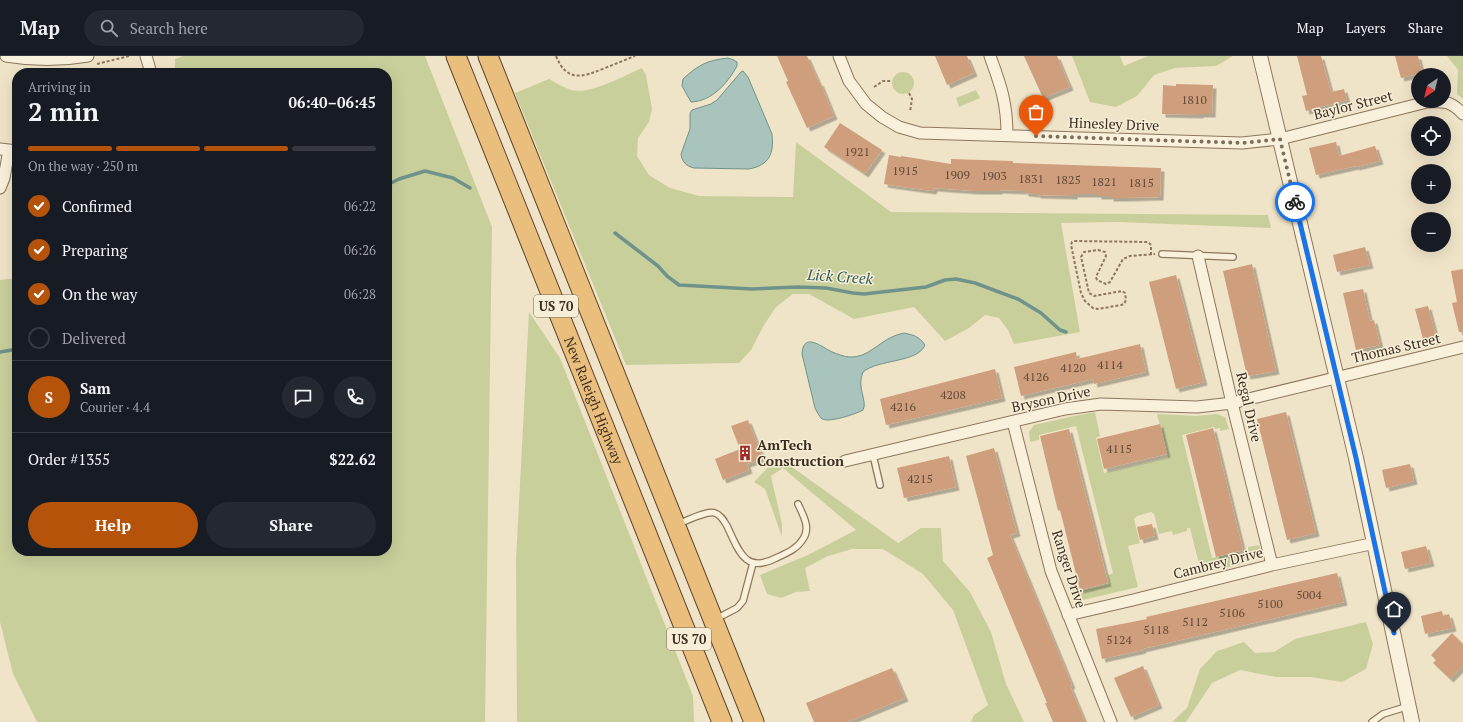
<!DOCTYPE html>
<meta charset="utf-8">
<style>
body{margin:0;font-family:"PT Serif",serif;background:#242831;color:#f1f3f6;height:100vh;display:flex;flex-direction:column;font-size:15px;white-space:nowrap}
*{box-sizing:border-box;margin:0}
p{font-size:13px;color:#9ea1a6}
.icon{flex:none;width:22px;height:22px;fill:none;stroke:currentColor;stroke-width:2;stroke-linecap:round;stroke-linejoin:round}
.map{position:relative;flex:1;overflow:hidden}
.panel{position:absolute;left:12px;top:12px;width:380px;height:488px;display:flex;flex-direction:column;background:#171b24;border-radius:16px;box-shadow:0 4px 16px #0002}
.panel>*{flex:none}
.needle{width:26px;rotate:215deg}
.fabs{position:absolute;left:1411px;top:12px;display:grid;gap:8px}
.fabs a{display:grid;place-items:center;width:40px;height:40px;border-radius:50%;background:#171b24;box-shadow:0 4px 16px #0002;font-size:20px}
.pin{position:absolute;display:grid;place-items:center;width:34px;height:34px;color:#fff;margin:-41px -17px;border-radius:50% 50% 50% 0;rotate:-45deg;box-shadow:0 0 4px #0007}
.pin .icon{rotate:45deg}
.courier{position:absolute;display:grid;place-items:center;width:40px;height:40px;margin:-20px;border:3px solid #1a73e8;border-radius:50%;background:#fff;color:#222;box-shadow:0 1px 5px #0007}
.overview em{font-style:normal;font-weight:700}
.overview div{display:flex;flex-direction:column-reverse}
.overview{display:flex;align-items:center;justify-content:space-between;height:68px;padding:0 16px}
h1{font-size:26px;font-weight:700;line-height:30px}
.bar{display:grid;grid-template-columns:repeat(4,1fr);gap:6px 4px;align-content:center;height:48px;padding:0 16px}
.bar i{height:5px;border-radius:3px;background:#363941}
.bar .on{background:#b45309}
.bar p{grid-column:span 4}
.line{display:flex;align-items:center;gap:10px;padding:0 16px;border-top:1px solid #363941}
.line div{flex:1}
.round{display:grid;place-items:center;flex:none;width:42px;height:42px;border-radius:21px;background:#242831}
ol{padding:0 16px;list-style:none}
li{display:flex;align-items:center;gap:12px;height:44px}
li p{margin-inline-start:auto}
li .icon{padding:4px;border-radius:50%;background:#b45309;color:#fff;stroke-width:4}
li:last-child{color:#9ea1a6}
li i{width:22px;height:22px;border:2px solid #363941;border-radius:50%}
.primary-button{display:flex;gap:8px;margin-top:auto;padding:8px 16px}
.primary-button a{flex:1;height:46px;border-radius:24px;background:#b45309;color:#fff;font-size:16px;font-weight:700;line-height:46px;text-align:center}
.primary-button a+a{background:#242831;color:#f1f3f6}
header{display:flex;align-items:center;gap:24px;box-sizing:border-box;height:56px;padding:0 20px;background:#171b24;border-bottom:1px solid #363941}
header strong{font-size:19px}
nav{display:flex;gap:22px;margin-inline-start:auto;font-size:14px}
.search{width:280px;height:36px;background:#242831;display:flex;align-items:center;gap:10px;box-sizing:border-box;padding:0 14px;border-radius:22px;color:#9ea1a6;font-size:15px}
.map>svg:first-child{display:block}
</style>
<header>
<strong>Map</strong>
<div class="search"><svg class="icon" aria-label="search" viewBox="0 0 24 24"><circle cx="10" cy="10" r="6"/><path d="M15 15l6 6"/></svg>Search here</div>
<nav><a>Map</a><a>Layers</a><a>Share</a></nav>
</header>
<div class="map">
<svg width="1463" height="666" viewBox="0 0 1463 666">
<defs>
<filter id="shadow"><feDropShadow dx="3.5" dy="3.5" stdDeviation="0" flood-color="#0004"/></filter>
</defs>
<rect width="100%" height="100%" fill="#f0e4c8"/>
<path fill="#c9cf9b" d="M 183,0 L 425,0 L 492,171 L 485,666 L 37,666 L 13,618 L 0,566 L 0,224 L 17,222 L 17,495 L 387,495 L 387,17 L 175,17 L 175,3 Z
M 1072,0 L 1120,0 L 1124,10 L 1148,0 L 1233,0 L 1216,10 L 1175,12 L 1154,19 L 1137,40 L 1116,51 L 1090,46 Z
M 1447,0 L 1463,0 L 1463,43 L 1457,38 L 1458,14 Z
M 642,12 L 646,19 L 652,53 L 649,66 L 638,82 L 637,100 L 649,119 L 670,132 L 699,140 L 793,141 L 796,86 L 891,156 L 1268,159 L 1271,172 L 1118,166 L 1061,167 L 1080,276 L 1014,288 L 1008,274 L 999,262 L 985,259 L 969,272 L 945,285 L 914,251 L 854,263 L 809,238 L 793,238 L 776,251 L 764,269 L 751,294 L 739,307 L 626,309 L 515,37 L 549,23 C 556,27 563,31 571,34 C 591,39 623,20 642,12 Z
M892 27a11 11 0 1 1 22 0a11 11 0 1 1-22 0Z
M 976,34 L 980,42 L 959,51 L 956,42 Z
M 529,256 L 560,302 L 693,640 L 694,666 L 517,666 L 516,504 Z
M 1095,356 L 1100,380 L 1096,382 L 1104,417 L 1168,402 L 1157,358 L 1196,360 L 1217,358 L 1225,361 L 1229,373 L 1220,375 L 1220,372 L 1215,373 L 1214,371 L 1182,379 L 1212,502 L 1238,496 L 1239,498 L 1248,496 L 1248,491 L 1259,489 L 1260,493 L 1258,493 C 1258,497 1257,499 1254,502 C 1249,508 1212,515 1204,515 L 1200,512 L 1190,472 L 1187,472 L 1187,475 L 1173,479 L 1172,475 L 1159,478 L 1154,458 L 1151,456 L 1137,460 L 1134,463 L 1140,487 L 1128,490 L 1138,531 L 1083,544 C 1076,545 1072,542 1070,535 L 1079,533 L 1080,535 L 1110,528 L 1108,519 L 1113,517 L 1076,370 L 1039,379 L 1039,384 L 1030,386 L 1029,376 L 1034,369 L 1074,360 Z
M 778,401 L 898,487 L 921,472 L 941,472 L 943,505 L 970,536 L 991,576 L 1006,628 L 1024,666 L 971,666 L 974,659 L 988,649 L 953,554 L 923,518 L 883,493 L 852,493 L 828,500 L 805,512 L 810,535 L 796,536 L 781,542 L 767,538 L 760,519 L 810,498 L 856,474 L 783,412 L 771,420 L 782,468 L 782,481 L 765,433 L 754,426 Z
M 1366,566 L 1373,588 L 1366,613 L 1342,626 L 1311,621 L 1276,621 L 1240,614 L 1212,627 L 1186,666 L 1172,666 L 1187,652 L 1200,613 L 1217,595 L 1244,586 L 1255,597 L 1274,596 L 1295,583 Z"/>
<path fill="#a9c4bc" stroke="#6f938a" d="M 728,2 L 734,4 L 737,6 L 737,10 C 727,28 712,45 691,46 L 682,30 L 683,23 C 698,9 708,4 728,2 Z
M 743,15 L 748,21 L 772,78 C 774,97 770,109 749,113 L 694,112 C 686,110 682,106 681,98 L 690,73 L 690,57 L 692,54 L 711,48 L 717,44 L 741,16 Z
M 904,277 C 913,279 919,280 925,289 C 918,307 878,303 863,316 C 856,331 868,345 863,354 C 856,358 829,367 822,363 C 819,360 817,356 815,352 L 802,298 C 803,275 822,291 832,296 C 838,298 844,301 850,301 C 867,302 878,287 892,281 C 896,279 900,278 904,277 Z"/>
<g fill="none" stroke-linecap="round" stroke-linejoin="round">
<path stroke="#6f938a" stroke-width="3.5" d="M 387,129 L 399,123 L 425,115 L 453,122 L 470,132
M 615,177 L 658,210 L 667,220 L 679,229 L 752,233 L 798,231 L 826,232 L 853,237 L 864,238 L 926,231 L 945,224 L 956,223 L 975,227 L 1018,243 L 1041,257 L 1060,274 L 1066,276
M 0,296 L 17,293"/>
</g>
<path fill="#cf9f7d" filter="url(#shadow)" d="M 777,0 L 807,0 L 819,27 L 820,26 L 834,60 L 807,72 L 786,26 L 788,25 Z
M 935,0 L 967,0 L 974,17 L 947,29 Z
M 1024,0 L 1057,0 L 1070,31 L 1043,42 Z
M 1297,0 L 1321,0 L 1331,36 L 1344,33 L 1347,44 L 1306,55 L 1302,40 L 1307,39 Z
M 1395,0 L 1418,0 L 1422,17 L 1401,22 Z
M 1176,28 L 1213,29 L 1212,58 L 1200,58 L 1200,59 L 1162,58 L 1163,29 L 1176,30 Z
M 840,67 L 882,94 L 865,118 L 824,91 Z
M 1336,86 L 1339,100 L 1375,90 L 1380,105 L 1356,111 L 1356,110 L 1316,119 L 1309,92 Z
M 889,99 L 901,101 L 901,100 L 951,108 L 951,103 L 1013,105 L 1013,107 L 1161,112 L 1160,141 L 1122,142 L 1110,142 L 1110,140 L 1098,140 L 1098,138 L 1074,138 L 1074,140 L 1037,139 L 1037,138 L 1025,137 L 1025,135 L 999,134 L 999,135 L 975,135 L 934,132 L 933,135 L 896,130 L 884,128 Z
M 1365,191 L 1370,209 L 1337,216 L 1333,199 Z
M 1252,208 L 1276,315 L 1247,320 L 1223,215 Z
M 1463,213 L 1463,276 L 1459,276 L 1452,247 L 1457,246 L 1451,215 Z
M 1176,219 L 1204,326 L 1176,333 L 1149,226 Z
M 1363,233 L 1370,265 L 1374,264 L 1380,289 L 1356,294 L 1343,237 Z
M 1428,250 L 1437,284 L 1424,287 L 1415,253 Z
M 1140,288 L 1146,316 L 1094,328 L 1093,323 L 1021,340 L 1014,311 L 1076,296 L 1077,303 Z
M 995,313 L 1002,342 L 886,369 L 880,343 Z
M 1286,356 L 1316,477 L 1287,484 L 1257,363 Z
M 748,364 L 763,402 L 747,408 L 749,414 L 723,424 L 715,403 L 740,393 L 731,370 Z
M 1160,368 L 1167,398 L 1104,413 L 1097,383 Z
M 1213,372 L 1243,494 L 1216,501 L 1186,379 Z
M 1069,373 L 1108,527 L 1080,534 L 1060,454 L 1058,455 L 1040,380 Z
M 994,392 L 1017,477 L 1010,479 L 1072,629 L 1070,630 L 1085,666 L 1053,666 L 1045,647 L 1047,647 L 987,502 L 993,499 L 966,400 Z
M 949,400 L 956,431 L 904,442 L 897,412 Z
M 1410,408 L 1414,425 L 1386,432 L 1382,414 Z
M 1152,468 L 1155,480 L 1140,484 L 1137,471 Z
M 1426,490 L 1431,507 L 1405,513 L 1401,496 Z
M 1337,517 L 1344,546 L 1142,593 L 1143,594 L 1102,603 L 1096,573 L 1147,563 L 1146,561 Z
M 1442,555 L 1443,560 L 1449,558 L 1453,572 L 1425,578 L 1421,560 Z
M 1452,577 L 1463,588 L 1463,610 L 1450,623 L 1433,607 L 1436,604 L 1431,599 Z
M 1143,610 L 1159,649 L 1131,661 L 1114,622 Z
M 892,612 L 905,642 L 847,666 L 814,666 L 806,647 Z"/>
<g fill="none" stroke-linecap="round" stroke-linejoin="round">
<g stroke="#8d765c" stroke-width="8">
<path id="service" d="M 1162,198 L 1233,201
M 873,399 L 880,429
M 678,468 C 686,465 708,454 715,457 C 721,459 724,465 727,470 C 739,495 745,518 776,502 C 787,497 797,493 803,483 C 811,472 803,459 798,448
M 716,563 L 737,552 L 743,545 L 753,507
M 1372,666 L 1383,658 L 1409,650"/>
</g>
<g stroke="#8d765c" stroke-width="13">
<path id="minor" d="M 6,0 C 35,5 59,5 88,0
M 146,0 L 151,17
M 839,0 L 849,25 L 866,48 L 882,61 L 899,71 L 920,77 L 1242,87 L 1280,83 L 1427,46 C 1444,45 1451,45 1463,58
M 990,0 C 1001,30 1007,47 1007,79
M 0,93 L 17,95
M 0,132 L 4,122 L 9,94
M 1198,200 L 1232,347 L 1272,509
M 1013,366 L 1051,515 L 1111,666
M 845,405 L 1065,353 L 1101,348 L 1197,351 L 1232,347 L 1463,291
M 1068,559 L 1133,544 L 1272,509 L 1375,487"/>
</g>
<g stroke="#8d765c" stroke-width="16">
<path id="tertiary" d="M 1260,0 L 1356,402 L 1412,666"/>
</g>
<g stroke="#5b4430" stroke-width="21">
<g id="trunk">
<path id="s1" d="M 456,0 L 722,666"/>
<path d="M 488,0 L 754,666"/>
</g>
</g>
<path stroke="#8d765c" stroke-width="2" stroke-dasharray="3 2" stroke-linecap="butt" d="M 556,0 C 567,27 583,21 605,12 C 615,8 625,4 635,0
M 97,8 L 129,0
M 874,31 L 883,25 L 892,25
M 909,37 L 912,43 L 910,56
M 1151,199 L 1151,189 L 1148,186 L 1074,185 L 1072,186 L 1071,189 L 1081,237 L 1085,245 L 1093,252 L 1098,253 L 1121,249 L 1124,248 L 1126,244 L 1125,237 L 1122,235 L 1094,240 L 1089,237 L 1082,205 L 1081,201 L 1084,196 L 1098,194 L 1105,196 L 1106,200 L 1096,221 L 1097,224 L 1106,228 L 1110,226 L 1123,203 L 1130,200 L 1155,198"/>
<use href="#service" stroke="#faf1dc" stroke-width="5.5"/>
<use href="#minor" stroke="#faf1dc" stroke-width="11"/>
<use href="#tertiary" stroke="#faf1dc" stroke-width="14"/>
<use href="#trunk" stroke="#eabe7c" stroke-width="19"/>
</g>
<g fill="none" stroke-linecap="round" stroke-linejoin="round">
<path stroke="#7c6e5b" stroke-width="4" stroke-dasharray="0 7.2" d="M 1036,80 L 1242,87 L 1280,83 L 1295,146"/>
<path stroke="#1a73e8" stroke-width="5" d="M 1295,146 L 1356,402 L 1394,577"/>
</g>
<defs>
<g id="building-bare" transform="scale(1.2)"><path d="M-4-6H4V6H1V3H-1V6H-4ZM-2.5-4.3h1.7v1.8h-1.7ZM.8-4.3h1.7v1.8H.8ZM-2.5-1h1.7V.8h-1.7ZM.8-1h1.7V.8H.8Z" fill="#9e2a2b" stroke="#f7eed8" stroke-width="2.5" paint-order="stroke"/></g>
</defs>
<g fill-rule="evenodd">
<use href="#building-bare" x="745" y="397"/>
</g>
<g text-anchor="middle" stroke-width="3" stroke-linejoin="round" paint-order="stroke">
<g font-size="12" fill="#624a37">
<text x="1194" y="48">1810</text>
<text x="857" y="100">1921</text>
<text x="905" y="119">1915</text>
<text x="957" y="123">1909</text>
<text x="994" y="124">1903</text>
<text x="1031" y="127">1831</text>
<text x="1068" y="128">1825</text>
<text x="1104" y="130">1821</text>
<text x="1141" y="131">1815</text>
<text x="1110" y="313">4114</text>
<text x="1073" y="316">4120</text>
<text x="1036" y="325">4126</text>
<text x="953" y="343">4208</text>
<text x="903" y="355">4216</text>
<text x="1119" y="397">4115</text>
<text x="920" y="427">4215</text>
<text x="1309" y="543">5004</text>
<text x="1270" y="552">5100</text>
<text x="1232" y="561">5106</text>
<text x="1195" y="570">5112</text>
<text x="1156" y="578">5118</text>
<text x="1119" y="588">5124</text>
</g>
<g fill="#f7eed8" stroke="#756857" stroke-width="1">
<rect x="534" y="239" width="44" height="22" rx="3"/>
<rect x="667" y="572" width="44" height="22" rx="3"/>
</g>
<g font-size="13" font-weight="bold" fill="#3d2e20">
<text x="556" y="255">US 70</text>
<text x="689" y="588">US 70</text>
</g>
<g font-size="14" fill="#3d2e20" stroke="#f7eed8">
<text transform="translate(1353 49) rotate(-14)" y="5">Baylor Street</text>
<text transform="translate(1114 68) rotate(2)" y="5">Hinesley Drive</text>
<text transform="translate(1396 292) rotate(-13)" y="5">Thomas Street</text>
<text transform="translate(1051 343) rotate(-12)" y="5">Bryson Drive</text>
<text dy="5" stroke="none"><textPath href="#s1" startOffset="371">New Raleigh Highway</textPath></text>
<text transform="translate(1249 351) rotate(77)" y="5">Regal Drive</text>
<text transform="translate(1218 507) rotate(-14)" y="5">Cambrey Drive</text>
<text transform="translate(1069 513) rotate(72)" y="5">Ranger Drive</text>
</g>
<g font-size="14" font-weight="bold" fill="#3d2e20" stroke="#f7eed8" text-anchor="start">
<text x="757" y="394">AmTech<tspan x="757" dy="16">Construction</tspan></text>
</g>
<g font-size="15" font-style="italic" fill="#2f5d5a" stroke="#f7eed8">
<text transform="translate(840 221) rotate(4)" y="5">Lick Creek</text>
</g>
</g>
</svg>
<div class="fabs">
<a><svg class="needle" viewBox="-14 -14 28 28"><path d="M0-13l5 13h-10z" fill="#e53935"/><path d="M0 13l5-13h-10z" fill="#9ea1a6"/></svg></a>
<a><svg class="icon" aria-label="locate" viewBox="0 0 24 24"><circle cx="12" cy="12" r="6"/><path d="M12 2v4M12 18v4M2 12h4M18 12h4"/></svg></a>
<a>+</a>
<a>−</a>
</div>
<div class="pin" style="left:1036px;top:80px;background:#ea580c"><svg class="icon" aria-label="bag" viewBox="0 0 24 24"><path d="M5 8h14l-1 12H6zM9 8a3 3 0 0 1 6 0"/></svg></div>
<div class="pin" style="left:1394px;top:577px;background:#1f2937"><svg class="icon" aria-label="home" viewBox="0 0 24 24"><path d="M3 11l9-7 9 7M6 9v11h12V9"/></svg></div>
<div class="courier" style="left:1295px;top:146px"><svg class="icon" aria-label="bike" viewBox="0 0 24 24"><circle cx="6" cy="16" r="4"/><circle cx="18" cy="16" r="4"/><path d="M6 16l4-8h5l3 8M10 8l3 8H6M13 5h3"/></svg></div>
<section class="panel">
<div class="overview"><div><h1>2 min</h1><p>Arriving in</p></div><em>06:40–06:45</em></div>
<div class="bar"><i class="on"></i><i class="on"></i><i class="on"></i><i></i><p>On the way · 250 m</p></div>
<ol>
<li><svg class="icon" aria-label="check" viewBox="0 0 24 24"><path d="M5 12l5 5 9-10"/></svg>Confirmed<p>06:22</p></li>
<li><svg class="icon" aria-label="check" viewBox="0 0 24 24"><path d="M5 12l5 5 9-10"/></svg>Preparing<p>06:26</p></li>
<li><svg class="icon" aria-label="check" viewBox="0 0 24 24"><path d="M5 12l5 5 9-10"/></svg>On the way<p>06:28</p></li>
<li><i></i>Delivered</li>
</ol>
<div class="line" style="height:72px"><b class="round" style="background:#b45309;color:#fff">S</b><div><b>Sam</b><p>Courier · 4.4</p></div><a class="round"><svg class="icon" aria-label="chat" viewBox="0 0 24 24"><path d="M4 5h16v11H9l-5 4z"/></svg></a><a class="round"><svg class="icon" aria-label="phone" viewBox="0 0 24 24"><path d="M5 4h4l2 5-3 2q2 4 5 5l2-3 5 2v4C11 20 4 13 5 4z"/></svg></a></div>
<div class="line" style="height:52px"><div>Order #1355</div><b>$22.62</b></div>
<div class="primary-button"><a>Help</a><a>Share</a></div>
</section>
</div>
